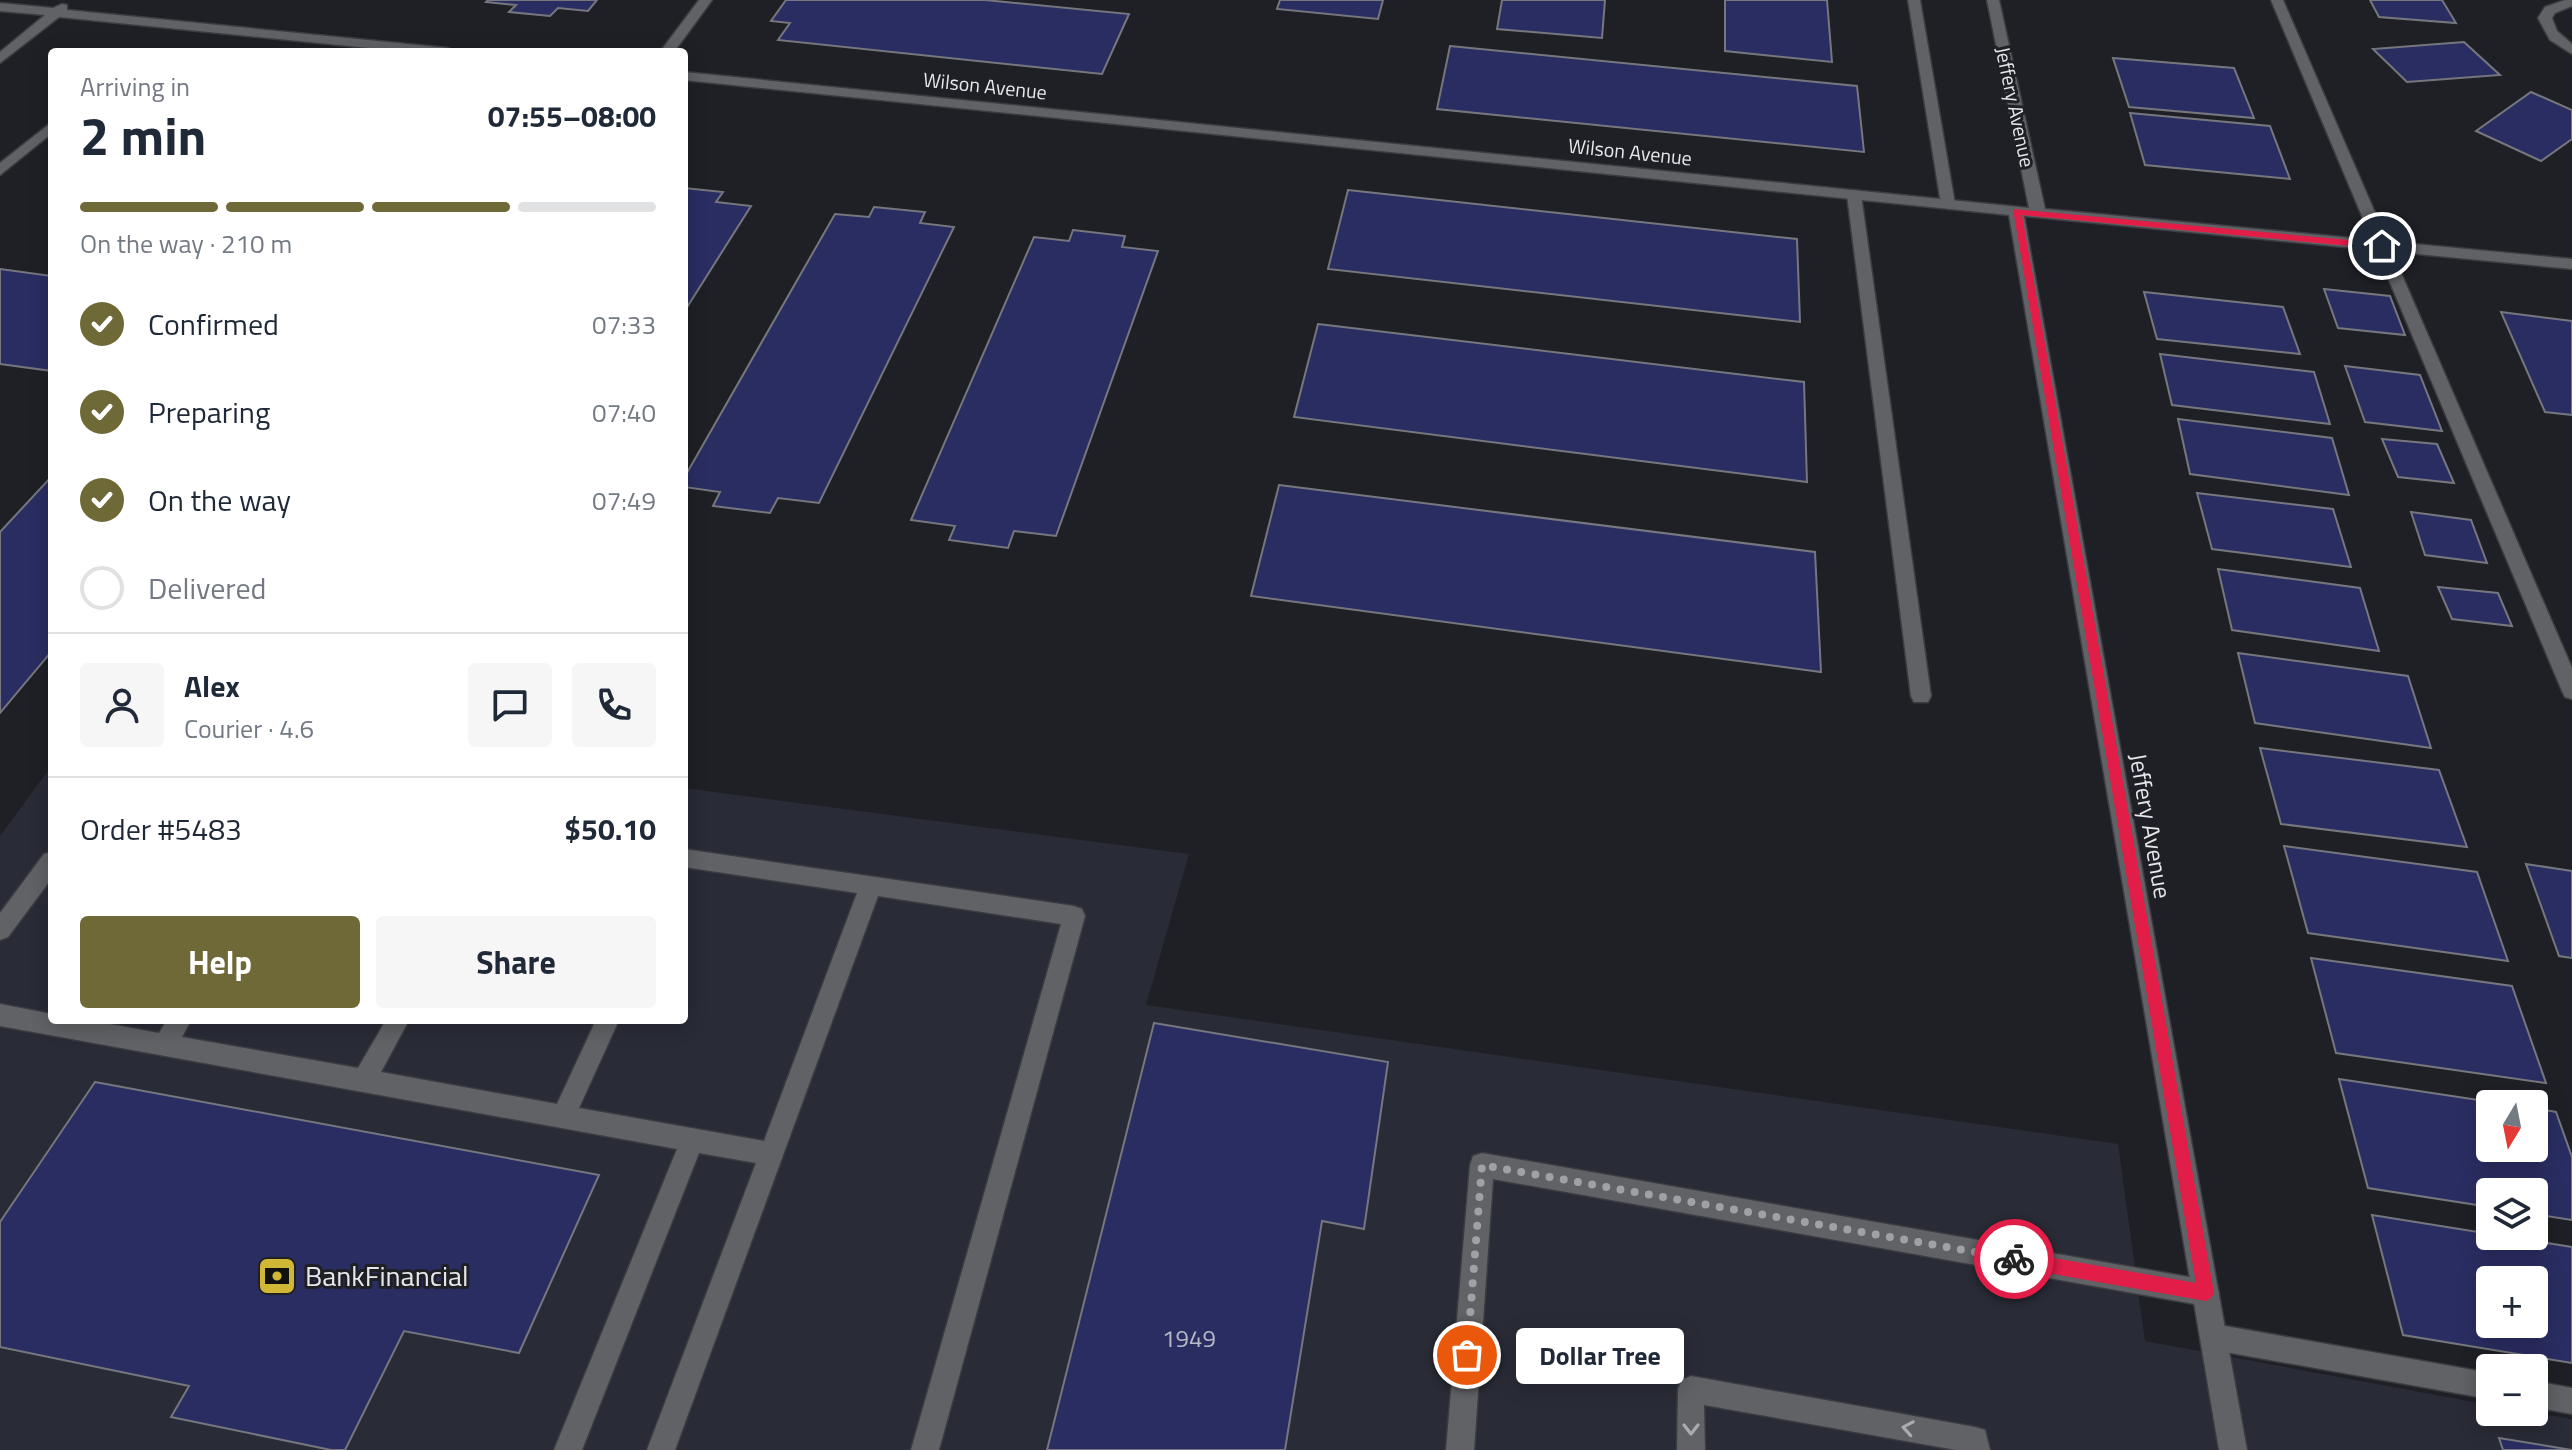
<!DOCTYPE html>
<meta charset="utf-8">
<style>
body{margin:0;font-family:"Titillium Web",sans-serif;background:#f6f6f7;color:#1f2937;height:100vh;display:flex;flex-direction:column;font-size:30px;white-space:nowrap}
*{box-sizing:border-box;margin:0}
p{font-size:26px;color:#747a83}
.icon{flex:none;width:44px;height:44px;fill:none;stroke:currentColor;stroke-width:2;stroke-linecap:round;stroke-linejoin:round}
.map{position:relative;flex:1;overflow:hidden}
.details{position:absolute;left:48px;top:48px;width:640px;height:976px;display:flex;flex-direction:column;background:#fff;border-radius:8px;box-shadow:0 4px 20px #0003}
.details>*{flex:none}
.needle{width:52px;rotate:190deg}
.tools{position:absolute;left:2476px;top:1090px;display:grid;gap:16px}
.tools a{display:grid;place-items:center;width:72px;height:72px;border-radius:8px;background:#fff;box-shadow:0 4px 20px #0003;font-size:40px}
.pin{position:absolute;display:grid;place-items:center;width:68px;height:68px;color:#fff;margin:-34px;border:4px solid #fff;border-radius:50%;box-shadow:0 2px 8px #0007}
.courier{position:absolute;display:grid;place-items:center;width:80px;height:80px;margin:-40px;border:6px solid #e11d48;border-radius:50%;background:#fff;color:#222;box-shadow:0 2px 10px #0007}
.bubble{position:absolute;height:56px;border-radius:8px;background:#fff;box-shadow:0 4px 20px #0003;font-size:26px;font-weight:700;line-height:56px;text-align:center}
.overview em{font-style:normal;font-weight:700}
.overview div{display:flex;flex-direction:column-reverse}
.overview{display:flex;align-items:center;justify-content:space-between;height:136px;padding:0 32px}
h1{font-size:52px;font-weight:700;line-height:60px}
.bar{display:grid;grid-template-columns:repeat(4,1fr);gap:12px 8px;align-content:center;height:96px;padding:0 32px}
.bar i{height:10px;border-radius:6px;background:#e0e1e3}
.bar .active{background:#6f6937}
.bar p{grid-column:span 4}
.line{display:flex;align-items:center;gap:20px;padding:0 32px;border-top:2px solid #e0e1e3}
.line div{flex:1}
.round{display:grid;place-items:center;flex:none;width:84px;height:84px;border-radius:8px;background:#f6f6f7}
ol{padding:0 32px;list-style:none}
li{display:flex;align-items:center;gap:24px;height:88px}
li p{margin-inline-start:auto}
li .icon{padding:8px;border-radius:50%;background:#6f6937;color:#fff;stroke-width:4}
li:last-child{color:#747a83}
li i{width:44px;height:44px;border:4px solid #e0e1e3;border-radius:50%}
.cta{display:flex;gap:16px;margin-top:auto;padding:16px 32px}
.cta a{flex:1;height:92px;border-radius:8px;background:#6f6937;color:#fff;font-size:32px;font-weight:700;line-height:92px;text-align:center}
.cta a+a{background:#f6f6f7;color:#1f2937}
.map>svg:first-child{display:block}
</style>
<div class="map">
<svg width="2572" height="1450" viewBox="0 0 2572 1450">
<rect width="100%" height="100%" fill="#1f2026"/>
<path fill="#292b36" d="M 52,765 L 52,1020 L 684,1020 L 684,788 L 1189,854 L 1146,1005 L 2118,1144 L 2145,1341 L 2490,1405 L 2490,1412 L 2531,1412 L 2572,1419 L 2572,1450 L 0,1450 L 0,836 Z"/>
<path fill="#2a2d61" stroke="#76777e" stroke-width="2" fill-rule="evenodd" d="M 488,0 L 597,0 L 588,11 L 558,8 L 550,16 L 509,12 L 516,5 L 486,2 Z
M 786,0 L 985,0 L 1129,14 L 1102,74 L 778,40 L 790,23 L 771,21 Z
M 1280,0 L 1383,0 L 1378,19 L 1277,9 Z
M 1502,0 L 1605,0 L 1602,38 L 1497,29 Z
M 1725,0 L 1827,0 L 1832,62 L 1725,51 Z
M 2370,0 L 2442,0 L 2456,23 L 2379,17 Z
M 2464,42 L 2500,75 L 2407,82 L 2373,49 Z
M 1450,46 L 1857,86 L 1864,152 L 1437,109 Z
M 2113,58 L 2234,68 L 2254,118 L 2129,107 Z
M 2531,92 L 2572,110 L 2572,139 L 2541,161 L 2476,131 Z
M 2130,113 L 2270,126 L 2290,179 L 2145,165 Z
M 684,188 L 723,192 L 716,202 L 751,206 L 684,312 Z
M 1348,190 L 1797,239 L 1800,322 L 1328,269 Z
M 874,207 L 925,212 L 920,223 L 954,227 L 819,503 L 778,498 L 770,513 L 713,506 L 720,492 L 684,487 L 684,478 L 835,214 L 869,217 Z
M 1073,230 L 1125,236 L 1122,247 L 1158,251 L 1056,536 L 1014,531 L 1008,548 L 949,540 L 955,526 L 911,520 L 1034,237 L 1069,241 Z
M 0,269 L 52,276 L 52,371 L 0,364 Z
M 2324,289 L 2390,296 L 2405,335 L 2338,328 Z
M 2144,292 L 2283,307 L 2300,354 L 2157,339 Z
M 2501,312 L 2572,321 L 2572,415 L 2545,412 Z
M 1318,324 L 1804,382 L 1807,482 L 1294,417 Z
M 2160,354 L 2314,372 L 2330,424 L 2172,405 Z
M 2345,366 L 2420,375 L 2442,431 L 2365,422 Z
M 2178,419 L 2332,438 L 2349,495 L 2190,474 Z
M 2382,439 L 2437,444 L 2454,483 L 2398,477 Z
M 52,476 L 52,651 L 0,713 L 0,532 Z
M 1279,485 L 1815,552 L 1821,672 L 1251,596 Z
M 2197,493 L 2333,509 L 2351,567 L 2212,549 Z
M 2411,512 L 2471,520 L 2487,563 L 2425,555 Z
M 2218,569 L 2360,588 L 2379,651 L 2232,630 Z
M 2438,587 L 2498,593 L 2512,626 L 2452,619 Z
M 2238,653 L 2408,676 L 2431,748 L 2255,723 Z
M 2260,748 L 2439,770 L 2467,847 L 2281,824 Z
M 2284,846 L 2477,872 L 2508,961 L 2308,933 Z
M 2526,864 L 2572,871 L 2572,958 L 2559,956 Z
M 2311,958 L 2512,986 L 2546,1083 L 2336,1053 Z
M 1154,1023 L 1388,1062 L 1364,1229 L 1322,1221 L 1285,1450 L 1047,1450 Z
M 2339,1079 L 2505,1104 L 2490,1104 L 2490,1148 L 2534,1148 L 2534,1108 L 2556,1112 L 2572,1157 L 2572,1220 L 2534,1214 L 2534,1192 L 2490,1192 L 2490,1207 L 2368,1188 Z
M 95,1082 L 599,1175 L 519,1353 L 404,1331 L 345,1450 L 331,1450 L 171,1417 L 189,1386 L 0,1347 L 0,1222 Z
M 2372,1215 L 2572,1247 L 2572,1363 L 2403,1335 ZM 2490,1280 L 2534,1280 L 2534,1324 L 2490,1324 Z
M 2499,1438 L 2572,1450 L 2503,1450 Z"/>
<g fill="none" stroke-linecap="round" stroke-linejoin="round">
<g stroke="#3b3c42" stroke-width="3">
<path id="service" d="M 1908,0 L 1920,0 L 1955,204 L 1948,209 L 1941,204 Z
M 2271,0 L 2283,0 L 2572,668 L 2572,699 L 2565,697 L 2562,691 Z
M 52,122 L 52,133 L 0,175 L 0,163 Z
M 1854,190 L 1861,195 L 1931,696 L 1928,702 L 1914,702 L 1911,696 L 1847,195 Z
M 684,849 L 1074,906 L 1082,909 L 1085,916 L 939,1450 L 911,1450 L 1061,924 L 878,896 L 675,1450 L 647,1450 L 756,1163 L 699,1153 L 582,1450 L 554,1450 L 677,1149 L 0,1026 L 0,1004 L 52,1014 L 52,1020 L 88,1020 L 159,1033 L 167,1020 L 191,1020 L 182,1037 L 358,1068 L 386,1020 L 409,1020 L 381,1072 L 557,1104 L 596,1020 L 619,1020 L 579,1108 L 764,1141 L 857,893 L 684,867 Z
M 1482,1153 L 2206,1280 L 2215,1284 L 2219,1293 L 2215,1302 L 2206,1306 L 1493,1179 L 1474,1450 L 1446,1450 L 1470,1165 L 1473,1156 Z
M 2214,1324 L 2490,1373 L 2490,1399 L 2214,1350 L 2205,1346 L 2201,1337 L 2205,1328 Z
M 1691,1376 L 1975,1427 L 1985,1430 L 1990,1450 L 1956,1450 L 1704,1405 L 1705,1450 L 1677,1450 L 1678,1389 L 1682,1380 Z
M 2534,1381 L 2572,1388 L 2572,1414 L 2534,1407 Z"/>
</g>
<g stroke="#3b3c42" stroke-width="3">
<path id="minor" d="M 699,0 L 712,0 L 674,52 L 660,52 Z
M 1987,0 L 1999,0 L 2045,209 L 2572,259 L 2572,269 L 2024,216 L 2247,1450 L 2219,1450 L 2009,215 L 684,80 L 684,72 L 2029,208 Z
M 2565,0 L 2572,0 L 2572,6 L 2555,13 L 2552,18 L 2557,31 L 2572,44 L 2572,54 L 2550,40 L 2538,18 L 2545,7 Z
M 0,3 L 53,8 L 62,4 L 67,5 L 67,10 L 448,48 L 455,52 L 408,52 L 59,17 L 0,63 L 0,52 L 45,15 L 0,11 Z
M 52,852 L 52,878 L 8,937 L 0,940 L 0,913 L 44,854 Z"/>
</g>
<use href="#service" fill="#616265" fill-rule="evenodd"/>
<use href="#minor" fill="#616265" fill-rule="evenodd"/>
</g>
<defs><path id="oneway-chevron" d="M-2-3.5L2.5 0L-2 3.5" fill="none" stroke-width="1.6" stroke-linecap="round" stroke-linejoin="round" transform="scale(2)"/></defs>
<g stroke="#aaabaf">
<use href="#oneway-chevron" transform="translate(1908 1428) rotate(-170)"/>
<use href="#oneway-chevron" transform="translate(1691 1429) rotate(90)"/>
</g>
<path fill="#e11d48" d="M 2013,209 L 2382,243 L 2387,246 L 2382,249 L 2022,215 L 2214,1293 L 2211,1298 L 2206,1301 L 2014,1267 L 2006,1259 L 2014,1251 L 2196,1283 Z"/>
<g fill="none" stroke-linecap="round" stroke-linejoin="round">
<path stroke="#a0a1a6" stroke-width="8" stroke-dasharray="0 14.4" d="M 1467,1355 L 1482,1165 L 2014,1259"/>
</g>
<defs>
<g id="bank-square" transform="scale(2)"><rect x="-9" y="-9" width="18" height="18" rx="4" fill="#d1b736" stroke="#1f2026"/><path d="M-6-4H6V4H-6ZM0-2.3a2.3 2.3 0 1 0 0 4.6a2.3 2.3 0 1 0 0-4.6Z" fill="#111"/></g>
</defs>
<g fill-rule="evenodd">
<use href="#bank-square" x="277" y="1276"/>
</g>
<g text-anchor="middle" stroke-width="6" stroke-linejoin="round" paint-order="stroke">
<g font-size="20" fill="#e6e7eb" stroke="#1f2026">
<text transform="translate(985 86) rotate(6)" y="7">Wilson Avenue</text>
<text transform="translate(2015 107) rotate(78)" y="7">Jeffery Avenue</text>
<text transform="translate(1630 152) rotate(6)" y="7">Wilson Avenue</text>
</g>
<g font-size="24" fill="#e6e7eb" stroke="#1f2026">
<text transform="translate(2150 826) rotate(80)" y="8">Jeffery Avenue</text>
</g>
<g font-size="24" fill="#b7b8c8">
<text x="1189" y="1347">1949</text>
</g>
<g font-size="28" fill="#e6e7eb" stroke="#1f2026" text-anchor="start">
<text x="305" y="1286">BankFinancial</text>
</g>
</g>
</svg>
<div class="tools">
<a><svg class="needle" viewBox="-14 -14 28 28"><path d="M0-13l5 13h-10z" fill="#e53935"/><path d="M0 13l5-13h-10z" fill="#747a83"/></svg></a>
<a><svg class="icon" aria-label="layers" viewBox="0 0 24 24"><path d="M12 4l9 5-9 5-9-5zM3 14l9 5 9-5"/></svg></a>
<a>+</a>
<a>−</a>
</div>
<div class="pin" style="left:1467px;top:1355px;background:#ea580c"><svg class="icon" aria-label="bag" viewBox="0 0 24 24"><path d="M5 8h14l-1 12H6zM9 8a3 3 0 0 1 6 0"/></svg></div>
<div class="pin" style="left:2382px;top:246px;background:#1f2937"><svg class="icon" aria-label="home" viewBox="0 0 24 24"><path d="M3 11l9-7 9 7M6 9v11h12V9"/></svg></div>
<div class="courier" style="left:2014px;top:1259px"><svg class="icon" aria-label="bike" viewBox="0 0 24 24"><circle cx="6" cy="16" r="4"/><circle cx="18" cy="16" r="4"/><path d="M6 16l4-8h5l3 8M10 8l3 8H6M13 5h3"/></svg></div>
<div class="bubble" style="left:1516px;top:1328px;width:168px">Dollar Tree</div>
<section class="details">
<div class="overview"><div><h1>2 min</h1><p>Arriving in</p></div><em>07:55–08:00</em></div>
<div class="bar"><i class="active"></i><i class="active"></i><i class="active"></i><i></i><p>On the way · 210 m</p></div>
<ol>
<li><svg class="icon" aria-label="check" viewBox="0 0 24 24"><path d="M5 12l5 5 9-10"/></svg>Confirmed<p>07:33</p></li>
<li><svg class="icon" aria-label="check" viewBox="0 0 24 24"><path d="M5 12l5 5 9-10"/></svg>Preparing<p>07:40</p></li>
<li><svg class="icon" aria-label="check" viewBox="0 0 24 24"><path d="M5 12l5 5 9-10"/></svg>On the way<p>07:49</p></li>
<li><i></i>Delivered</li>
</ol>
<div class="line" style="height:144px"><a class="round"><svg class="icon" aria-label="person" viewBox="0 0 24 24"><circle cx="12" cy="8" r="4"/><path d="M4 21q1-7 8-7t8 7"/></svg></a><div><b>Alex</b><p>Courier · 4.6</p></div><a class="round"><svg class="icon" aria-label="chat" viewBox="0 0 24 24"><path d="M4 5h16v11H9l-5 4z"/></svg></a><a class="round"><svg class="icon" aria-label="phone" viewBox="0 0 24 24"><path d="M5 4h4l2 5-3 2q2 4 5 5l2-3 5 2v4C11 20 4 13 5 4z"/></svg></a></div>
<div class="line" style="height:104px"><div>Order #5483</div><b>$50.10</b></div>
<div class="cta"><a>Help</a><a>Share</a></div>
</section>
</div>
